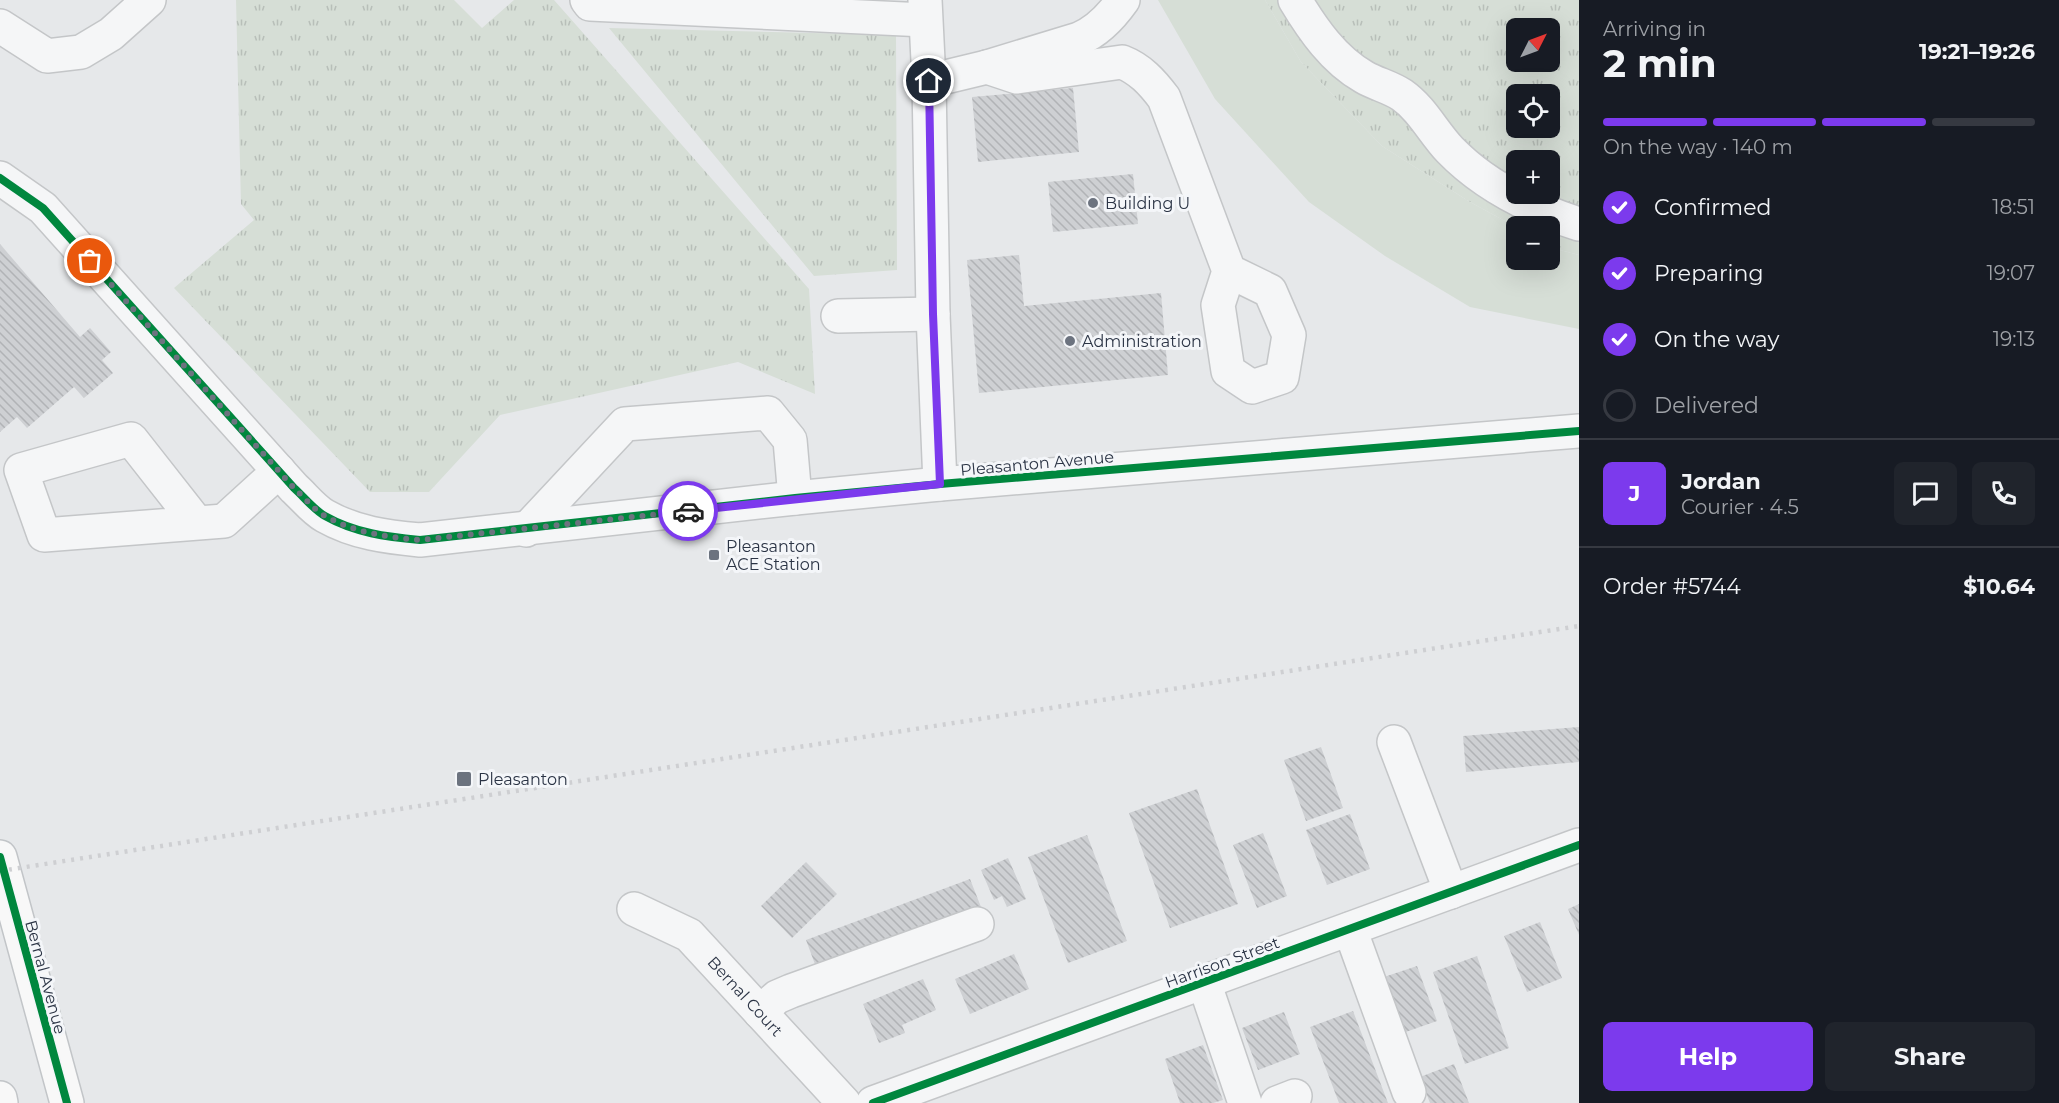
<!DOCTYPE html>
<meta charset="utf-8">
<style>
body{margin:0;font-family:Montserrat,sans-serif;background:#20242c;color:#f1f3f6;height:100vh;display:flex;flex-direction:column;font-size:22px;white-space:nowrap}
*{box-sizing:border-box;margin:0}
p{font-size:20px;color:#9ea1a6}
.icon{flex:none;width:33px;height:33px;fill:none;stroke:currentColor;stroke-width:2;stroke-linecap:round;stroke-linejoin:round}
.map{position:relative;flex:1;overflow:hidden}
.sheet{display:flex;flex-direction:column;background:#171b24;width:480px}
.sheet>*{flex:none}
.needle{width:39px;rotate:48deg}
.tools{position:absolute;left:1506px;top:18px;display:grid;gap:12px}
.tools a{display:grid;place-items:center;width:54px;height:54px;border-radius:9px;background:#171b24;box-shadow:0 6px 24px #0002;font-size:30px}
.pin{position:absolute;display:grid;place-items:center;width:51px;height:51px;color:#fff;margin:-26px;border:3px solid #fff;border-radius:50%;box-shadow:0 2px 6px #0007}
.courier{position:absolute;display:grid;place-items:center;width:60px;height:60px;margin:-30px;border:4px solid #7c3aed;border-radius:50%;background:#fff;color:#222;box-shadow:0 2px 8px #0007}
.overview em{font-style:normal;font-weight:700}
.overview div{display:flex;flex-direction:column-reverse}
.overview{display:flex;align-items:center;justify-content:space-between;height:102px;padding:0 24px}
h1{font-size:39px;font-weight:700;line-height:45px}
.bar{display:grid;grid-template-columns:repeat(4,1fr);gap:9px 6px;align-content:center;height:72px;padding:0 24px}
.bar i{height:8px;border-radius:4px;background:#363941}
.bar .on{background:#7c3aed}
.bar p{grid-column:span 4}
.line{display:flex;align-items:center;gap:15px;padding:0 24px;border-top:2px solid #363941}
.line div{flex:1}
.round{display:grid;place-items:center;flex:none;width:63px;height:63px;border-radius:9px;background:#20242c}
ol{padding:0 24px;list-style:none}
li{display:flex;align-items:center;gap:18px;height:66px}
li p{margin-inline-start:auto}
li .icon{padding:6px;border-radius:50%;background:#7c3aed;color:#fff;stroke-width:4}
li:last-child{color:#9ea1a6}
li i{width:33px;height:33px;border:3px solid #363941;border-radius:50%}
.button{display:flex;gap:12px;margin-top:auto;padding:12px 24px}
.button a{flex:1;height:69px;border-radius:9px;background:#7c3aed;color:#fff;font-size:24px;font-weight:700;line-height:69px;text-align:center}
.button a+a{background:#20242c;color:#f1f3f6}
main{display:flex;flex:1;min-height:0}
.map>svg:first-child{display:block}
</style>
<main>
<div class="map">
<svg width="1579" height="1103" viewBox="0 0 1579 1103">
<defs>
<pattern id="grass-tufts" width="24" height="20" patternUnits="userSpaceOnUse" patternTransform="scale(1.5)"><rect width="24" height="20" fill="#d6ded6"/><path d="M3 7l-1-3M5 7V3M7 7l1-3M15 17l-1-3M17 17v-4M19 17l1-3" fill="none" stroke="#b8bfb9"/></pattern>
<pattern id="building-back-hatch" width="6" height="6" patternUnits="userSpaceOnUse" patternTransform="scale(1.5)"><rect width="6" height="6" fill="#ced0d3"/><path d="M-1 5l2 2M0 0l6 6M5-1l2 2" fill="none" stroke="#b1b3b6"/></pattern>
</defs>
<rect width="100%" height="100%" fill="#e6e8ea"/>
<path fill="url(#grass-tufts)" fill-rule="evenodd" d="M 236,0 L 454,0 L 482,28 L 514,0 L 554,0 L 809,289 L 815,394 L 738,362 L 500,415 L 429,492 L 370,492 L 174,288 L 254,220 L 241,204 Z
M 1265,0 L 1579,0 L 1579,255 L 1560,250 L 1550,244 L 1550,226 L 1516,227 L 1470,202 L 1382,146 L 1301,62 ZM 1516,28 L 1550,28 L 1550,62 L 1516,62 ZM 1516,94 L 1550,94 L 1550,128 L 1516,128 ZM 1516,160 L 1550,160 L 1550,194 L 1516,194 Z
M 609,28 L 896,35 L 897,270 L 814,276 Z"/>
<path fill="#d6ded6" d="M 1158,0 L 1265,0 L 1301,62 L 1382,146 L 1470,202 L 1516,227 L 1516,260 L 1550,260 L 1550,244 L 1560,250 L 1579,255 L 1579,329 L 1470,307 L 1385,256 L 1309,202 L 1215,99 Z"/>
<path fill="url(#building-back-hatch)" d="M 1073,88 L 1079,152 L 978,162 L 972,97 Z
M 1133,174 L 1138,224 L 1053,232 L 1048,182 Z
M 0,244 L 80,337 L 90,328 L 111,352 L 102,360 L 113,373 L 84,398 L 74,387 L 27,428 L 17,417 L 0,432 Z
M 1019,255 L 1024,306 L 1161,293 L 1168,375 L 979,393 L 967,260 Z
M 1579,727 L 1579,762 L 1466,772 L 1463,736 Z
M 1321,747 L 1343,808 L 1306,821 L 1284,760 Z
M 1197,789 L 1238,904 L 1170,928 L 1129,813 Z
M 1350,814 L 1370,869 L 1327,885 L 1306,830 Z
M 1263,833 L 1287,896 L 1257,908 L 1233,845 Z
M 1087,835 L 1127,941 L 1068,963 L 1028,857 Z
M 1008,858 L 1026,899 L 1007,907 L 1002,896 L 994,900 L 981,870 Z
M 806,862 L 837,894 L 792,938 L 761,906 Z
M 970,879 L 981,907 L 816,967 L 806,940 Z
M 1579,904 L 1579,935 L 1568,909 Z
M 1540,922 L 1562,978 L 1527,992 L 1504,936 Z
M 1014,954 L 1029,989 L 970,1014 L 955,979 Z
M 1477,956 L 1509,1048 L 1465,1064 L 1433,972 Z
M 1417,966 L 1437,1021 L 1400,1034 L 1381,978 Z
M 923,979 L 936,1010 L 902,1025 L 905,1033 L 879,1043 L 863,1004 Z
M 1353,1011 L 1388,1103 L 1339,1103 L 1310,1027 Z
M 1284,1012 L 1300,1054 L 1258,1070 L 1242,1028 Z
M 1203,1045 L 1223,1100 L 1213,1103 L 1180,1103 L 1165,1059 Z
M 1454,1064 L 1469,1103 L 1430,1103 L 1420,1077 Z"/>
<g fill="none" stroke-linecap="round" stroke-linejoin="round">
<g stroke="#c4c6c8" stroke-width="36">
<g id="minor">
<path d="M 587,0 L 590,4 L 925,20"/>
<path d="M 925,0 L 929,81 L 933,314 L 940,484"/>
<path d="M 1295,0 C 1313,30 1334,60 1364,77 C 1376,84 1390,87 1402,95 C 1422,109 1433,132 1450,150 C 1484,185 1532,209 1579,224"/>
<path d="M 0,26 L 47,56 L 81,52 L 111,34 L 149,0"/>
<path d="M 987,67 L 1017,77 L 1122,62 C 1140,69 1152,82 1164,98 L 1229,271 L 1218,305 L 1228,371 L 1252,387 L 1282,377 L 1289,335 L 1270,291 L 1229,271"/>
<path d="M 929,81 L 987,67 L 1079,39 C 1098,31 1111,17 1123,0"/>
<path d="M 0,178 L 43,208 L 294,488 C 304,497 314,510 325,516 C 355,533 387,537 420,540 L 795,498 L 940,484 L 1579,431"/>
<path d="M 838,316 L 933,314"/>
<path d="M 197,523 L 131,439 L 21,470 L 44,535 L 224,521 L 279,471"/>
<path d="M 526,530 L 625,424 L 768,413 L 790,440 L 795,498"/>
<path d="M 1394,742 L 1451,892"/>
<path id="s1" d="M 634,909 L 689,935 L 844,1103"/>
<path d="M 1350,929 L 1409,1092"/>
<path d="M 1204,982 L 1245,1103"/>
<path d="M 760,1012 L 777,997 L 791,991 L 977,924"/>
<path d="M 873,1103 L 1579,845"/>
<path d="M 1277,1103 L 1295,1096"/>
</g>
</g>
<g stroke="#c2c5c8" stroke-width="36">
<path id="major" d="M 0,857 L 67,1103
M 0,1098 L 1,1103"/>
</g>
<use href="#minor" stroke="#f5f6f7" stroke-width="33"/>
<use href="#major" stroke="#f8f8f8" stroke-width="33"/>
<path stroke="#cecfd2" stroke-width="4.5" stroke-dasharray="3 6" stroke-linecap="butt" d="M 0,871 L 1579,626"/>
<g stroke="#f4f6f9" stroke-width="11">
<path id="cycleway" d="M 0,178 L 43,208 L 294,488 C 304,497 314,510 325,516 C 355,533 387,537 420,540 L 795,498 L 940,484 L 1579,431
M 0,857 L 67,1103
M 873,1103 L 1579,845"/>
</g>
<use href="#cycleway" stroke="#00873e" stroke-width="8"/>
</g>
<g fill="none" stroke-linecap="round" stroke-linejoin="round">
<path stroke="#6c737f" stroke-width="6" stroke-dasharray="0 10.8" d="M 90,261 L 294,488 C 304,497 314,510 325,516 C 355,533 387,537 420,540 L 688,511"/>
<path stroke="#7c3aed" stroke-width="8" d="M 688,511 L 940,484 L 933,314 L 929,81"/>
</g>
<g fill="#6c737f" stroke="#f4f6f9" stroke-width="2">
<circle cx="1093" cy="203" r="6"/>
<circle cx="1070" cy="341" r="6"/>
<rect x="708" y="549" width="12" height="12" rx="3"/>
<rect x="456" y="771" width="16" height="16" rx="3"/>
</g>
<g text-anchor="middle" stroke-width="6" stroke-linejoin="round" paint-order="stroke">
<g font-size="16" fill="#2b3445" stroke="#f4f6f9" text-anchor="start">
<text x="1105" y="209">Building U</text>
<text x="1082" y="347">Administration</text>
<text x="726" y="552">Pleasanton<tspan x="726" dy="18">ACE Station</tspan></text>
<text x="478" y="785">Pleasanton</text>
</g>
<g font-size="16" fill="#2b3445" stroke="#f4f6f9">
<text transform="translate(1037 463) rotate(-5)" y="6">Pleasanton Avenue</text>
<text transform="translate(1222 962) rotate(-20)" y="6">Harrison Street</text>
<text transform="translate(46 977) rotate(75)" y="6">Bernal Avenue</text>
<text dy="6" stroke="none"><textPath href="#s1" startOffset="144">Bernal Court</textPath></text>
</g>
</g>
</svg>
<div class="tools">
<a><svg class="needle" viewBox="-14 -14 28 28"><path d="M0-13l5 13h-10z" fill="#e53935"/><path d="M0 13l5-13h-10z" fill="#9ea1a6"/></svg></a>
<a><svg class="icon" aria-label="locate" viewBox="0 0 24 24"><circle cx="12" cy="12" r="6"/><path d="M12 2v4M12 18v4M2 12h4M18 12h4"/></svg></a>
<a>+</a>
<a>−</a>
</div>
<div class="pin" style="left:90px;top:261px;background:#ea580c"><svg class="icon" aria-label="bag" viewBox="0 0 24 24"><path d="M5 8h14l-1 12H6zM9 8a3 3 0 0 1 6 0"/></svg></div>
<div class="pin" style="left:929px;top:81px;background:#1f2937"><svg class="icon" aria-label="home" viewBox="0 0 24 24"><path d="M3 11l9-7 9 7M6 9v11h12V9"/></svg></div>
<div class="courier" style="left:688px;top:511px"><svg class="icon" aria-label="car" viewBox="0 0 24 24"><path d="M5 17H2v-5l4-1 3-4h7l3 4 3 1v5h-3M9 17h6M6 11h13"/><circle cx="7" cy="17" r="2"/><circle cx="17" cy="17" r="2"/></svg></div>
</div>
<section class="sheet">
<div class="overview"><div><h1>2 min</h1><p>Arriving in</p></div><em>19:21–19:26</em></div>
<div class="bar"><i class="on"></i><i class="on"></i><i class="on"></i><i></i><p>On the way · 140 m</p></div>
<ol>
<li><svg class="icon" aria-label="check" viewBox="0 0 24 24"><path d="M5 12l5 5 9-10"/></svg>Confirmed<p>18:51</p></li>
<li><svg class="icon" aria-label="check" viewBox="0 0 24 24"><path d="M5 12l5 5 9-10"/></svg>Preparing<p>19:07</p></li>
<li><svg class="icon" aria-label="check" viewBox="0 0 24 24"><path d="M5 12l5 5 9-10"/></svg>On the way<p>19:13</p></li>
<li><i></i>Delivered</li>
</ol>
<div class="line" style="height:108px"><b class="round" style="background:#7c3aed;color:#fff">J</b><div><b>Jordan</b><p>Courier · 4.5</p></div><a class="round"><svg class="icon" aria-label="chat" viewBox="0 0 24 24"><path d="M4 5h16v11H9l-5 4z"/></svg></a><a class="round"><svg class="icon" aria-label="phone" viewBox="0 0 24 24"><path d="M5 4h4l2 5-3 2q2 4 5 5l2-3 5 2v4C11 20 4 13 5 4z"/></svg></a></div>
<div class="line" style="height:78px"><div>Order #5744</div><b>$10.64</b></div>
<div class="button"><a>Help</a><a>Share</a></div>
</section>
</main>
